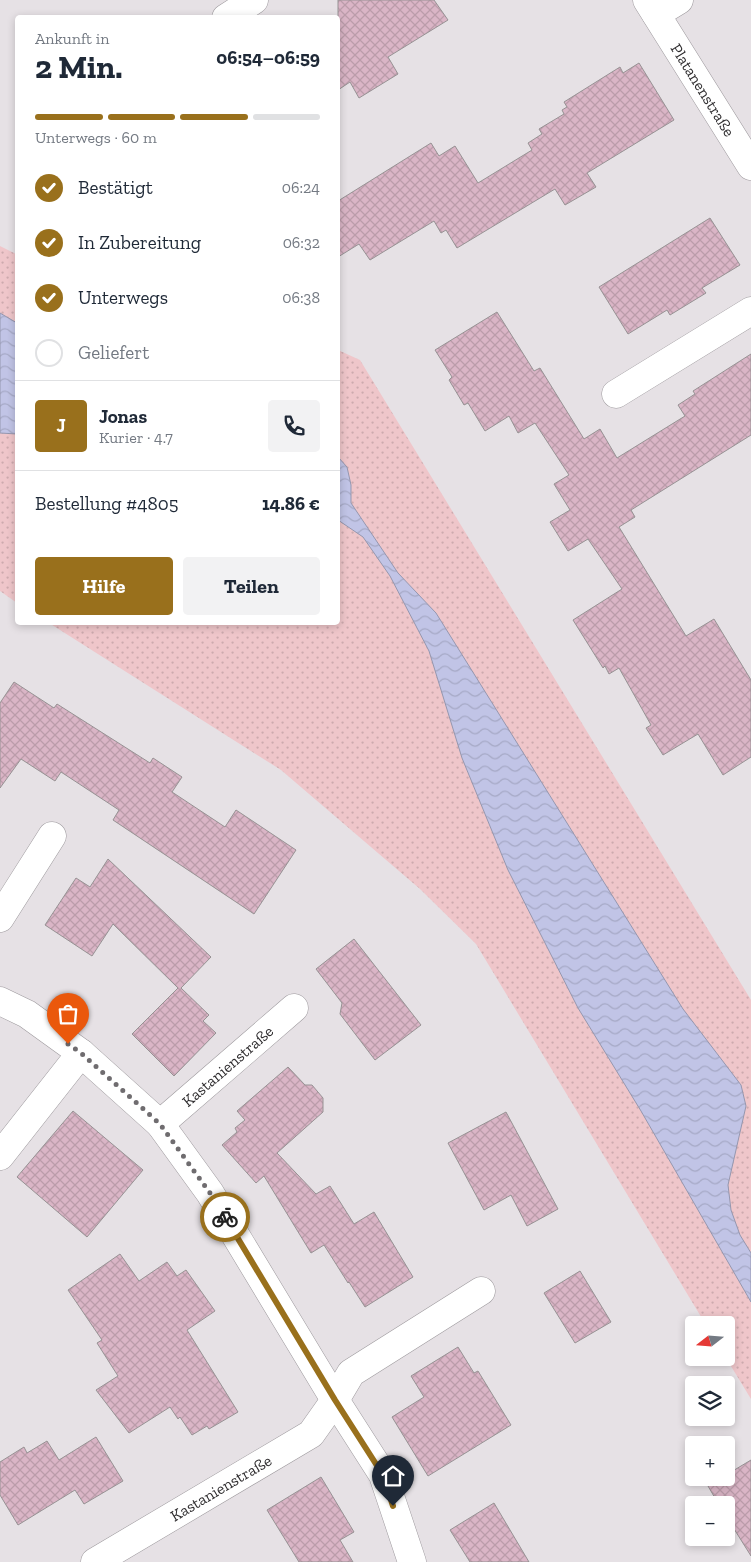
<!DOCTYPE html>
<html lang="de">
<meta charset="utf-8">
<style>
body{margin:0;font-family:"Zilla Slab",serif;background:#f2f2f3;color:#1f2937;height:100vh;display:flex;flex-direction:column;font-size:19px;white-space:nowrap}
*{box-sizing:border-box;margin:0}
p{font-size:16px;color:#747a83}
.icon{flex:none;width:28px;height:28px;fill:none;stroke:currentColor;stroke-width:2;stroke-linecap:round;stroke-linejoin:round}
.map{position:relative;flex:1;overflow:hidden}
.sheet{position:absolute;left:15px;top:15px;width:325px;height:610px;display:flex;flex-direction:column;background:#fff;border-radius:5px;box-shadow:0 2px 8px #0003}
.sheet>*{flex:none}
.needle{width:32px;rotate:253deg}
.controls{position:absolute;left:685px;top:1316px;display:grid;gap:10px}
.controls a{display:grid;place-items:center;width:50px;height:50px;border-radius:5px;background:#fff;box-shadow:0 2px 8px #0003;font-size:25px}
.pin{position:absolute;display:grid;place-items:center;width:42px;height:42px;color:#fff;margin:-51px -21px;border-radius:50% 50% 50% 0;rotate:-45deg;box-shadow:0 0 5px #0007}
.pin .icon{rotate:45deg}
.courier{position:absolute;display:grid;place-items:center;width:50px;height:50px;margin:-25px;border:4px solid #99701c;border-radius:50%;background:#fff;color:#222;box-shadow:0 1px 6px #0007}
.headline em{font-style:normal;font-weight:800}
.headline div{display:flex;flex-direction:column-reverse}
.headline{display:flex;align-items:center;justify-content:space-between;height:85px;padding:0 20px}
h1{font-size:32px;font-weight:800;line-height:38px}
.bar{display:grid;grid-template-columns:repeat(4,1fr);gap:8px 5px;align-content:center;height:60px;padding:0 20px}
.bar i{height:6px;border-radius:4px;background:#e0e1e3}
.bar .current{background:#99701c}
.bar p{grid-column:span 4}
.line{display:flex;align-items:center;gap:12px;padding:0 20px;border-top:1px solid #e0e1e3}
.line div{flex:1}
.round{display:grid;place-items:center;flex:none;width:52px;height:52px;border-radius:5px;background:#f2f2f3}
ol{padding:0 20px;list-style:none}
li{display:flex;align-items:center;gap:15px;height:55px}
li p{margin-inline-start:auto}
li .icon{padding:5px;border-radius:50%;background:#99701c;color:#fff;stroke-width:4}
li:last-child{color:#747a83}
li i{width:28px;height:28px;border:2px solid #e0e1e3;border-radius:50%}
.action{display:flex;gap:10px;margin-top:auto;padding:10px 20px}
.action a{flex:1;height:58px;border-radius:5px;background:#99701c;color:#fff;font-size:20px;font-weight:800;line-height:58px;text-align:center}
.action a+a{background:#f2f2f3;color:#1f2937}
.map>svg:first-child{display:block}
</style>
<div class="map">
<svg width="751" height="1562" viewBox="0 0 751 1562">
<defs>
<pattern id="grass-dots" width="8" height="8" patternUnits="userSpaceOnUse" patternTransform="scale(1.25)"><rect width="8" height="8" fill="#efc6ca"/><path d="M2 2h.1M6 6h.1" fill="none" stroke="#cdaaae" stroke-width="1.8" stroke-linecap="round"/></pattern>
<pattern id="water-waves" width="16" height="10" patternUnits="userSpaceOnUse" patternTransform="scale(1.25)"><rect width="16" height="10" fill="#c1c4e6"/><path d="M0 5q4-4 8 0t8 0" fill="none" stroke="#a6a9c6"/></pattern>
<pattern id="building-cross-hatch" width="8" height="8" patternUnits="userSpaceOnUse" patternTransform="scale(1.25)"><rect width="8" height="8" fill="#dab5c6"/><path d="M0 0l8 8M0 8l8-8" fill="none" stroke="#bb9caa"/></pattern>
</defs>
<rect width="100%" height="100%" fill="#e6e1e5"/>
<path fill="url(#grass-dots)" d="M 0,246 L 18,255 L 17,603 L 0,591 Z
M 338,350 L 360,360 L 751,1000 L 751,1399 L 726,1358 L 726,1325 L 706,1325 L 476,944 L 420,889 L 281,770 L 49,623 L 338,622 Z"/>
<path fill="url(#water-waves)" stroke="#9597af" d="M 0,313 L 17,323 L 17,434 L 0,433 Z
M 338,457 L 347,467 L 351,485 L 351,503 L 398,573 L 436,613 L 683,1009 L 741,1085 L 746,1106 L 728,1185 L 731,1210 L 740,1235 L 751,1253 L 751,1302 L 641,1111 L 578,1008 L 508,870 L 462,758 L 429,651 L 390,576 L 363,537 L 338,520 Z"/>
<path fill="url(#building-cross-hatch)" stroke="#979294" d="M 338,0 L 434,0 L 448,20 L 388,57 L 398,74 L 359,98 L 350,82 L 338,90 Z
M 639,63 L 674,120 L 587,173 L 596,187 L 565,205 L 555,189 L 457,248 L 446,230 L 441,233 L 434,221 L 370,260 L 359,244 L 338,257 L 338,201 L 431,143 L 439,156 L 455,146 L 478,183 L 532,150 L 528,143 L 542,134 L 539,129 L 564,114 L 562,110 L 567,107 L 564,102 L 620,67 L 623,73 Z
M 710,218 L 740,265 L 702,288 L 706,293 L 670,315 L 667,310 L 628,334 L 599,287 Z
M 497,312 L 534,371 L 540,368 L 584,439 L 600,429 L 617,458 L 685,416 L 678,405 L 695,394 L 693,391 L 751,354 L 751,435 L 631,510 L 635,517 L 619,527 L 686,636 L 714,619 L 751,680 L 751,757 L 723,775 L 698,734 L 663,755 L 646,728 L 651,725 L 619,668 L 609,674 L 605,666 L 603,668 L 573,620 L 622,589 L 588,539 L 568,551 L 550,522 L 570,510 L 554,484 L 569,475 L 535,423 L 518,433 L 509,416 L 485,431 L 468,403 L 464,405 L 449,380 L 452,377 L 435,350 Z
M 14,682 L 54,708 L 57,704 L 150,763 L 153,758 L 182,777 L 172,792 L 225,827 L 236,810 L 296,850 L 254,914 L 113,820 L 119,810 L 61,772 L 55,781 L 21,759 L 0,788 L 0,703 Z
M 108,859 L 211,957 L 181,988 L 209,1015 L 203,1021 L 216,1033 L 174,1076 L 132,1034 L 178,988 L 113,924 L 92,956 L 45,925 L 76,878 L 90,887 Z
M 354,939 L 421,1025 L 375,1060 L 340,1014 L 342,1003 L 316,969 Z
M 288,1067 L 305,1085 L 312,1085 L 323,1098 L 323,1112 L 277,1153 L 316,1194 L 330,1186 L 354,1224 L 374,1212 L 413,1277 L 365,1307 L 349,1282 L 348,1283 L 324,1245 L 311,1253 L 264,1176 L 256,1183 L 222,1145 L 237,1132 L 235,1128 L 245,1120 L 237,1111 Z
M 73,1111 L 143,1170 L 87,1237 L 17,1177 Z
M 506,1112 L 558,1209 L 527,1226 L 511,1195 L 484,1210 L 448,1143 Z
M 120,1254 L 139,1281 L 167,1262 L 177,1276 L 186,1270 L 215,1311 L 187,1330 L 238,1412 L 209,1429 L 207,1426 L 192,1435 L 180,1417 L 178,1419 L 170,1407 L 129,1433 L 96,1390 L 118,1376 L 97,1343 L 102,1340 L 68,1290 Z
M 580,1271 L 611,1322 L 575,1343 L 544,1293 Z
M 458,1347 L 474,1373 L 478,1371 L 511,1425 L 428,1476 L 392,1417 L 424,1397 L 411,1376 Z
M 96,1437 L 123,1481 L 84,1504 L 75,1490 L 18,1525 L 0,1495 L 0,1462 L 24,1447 L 27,1453 L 47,1441 L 59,1460 Z
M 751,1460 L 751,1556 L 726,1516 L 726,1505 L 719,1505 L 708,1486 L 722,1478 L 726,1478 L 726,1475 Z
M 321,1477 L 354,1532 L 340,1540 L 353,1562 L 299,1562 L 267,1510 Z
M 494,1503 L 529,1562 L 470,1562 L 450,1530 Z"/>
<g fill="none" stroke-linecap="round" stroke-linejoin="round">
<g stroke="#9d999d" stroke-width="29">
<g id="minor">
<path id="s1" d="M 647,0 L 751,166"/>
<path d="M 656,14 L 679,0"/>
<path d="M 226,18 L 254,0"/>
<path d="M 616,394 L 751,311"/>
<path d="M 0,918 L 52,836"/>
<path d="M 0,1001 L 27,1014 L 81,1053 L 160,1124 L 210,1193 L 335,1400 L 383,1475 L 412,1562"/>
<path id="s2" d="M 160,1124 L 294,1008"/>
<path d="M 0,1156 L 81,1053"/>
<path id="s3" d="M 95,1562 L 311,1434 L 335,1400 L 351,1373 L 481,1291"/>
</g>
</g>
<use href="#minor" stroke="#fff" stroke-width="28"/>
</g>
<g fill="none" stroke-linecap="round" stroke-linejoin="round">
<path stroke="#6f6c6f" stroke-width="5" stroke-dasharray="0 9" d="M 68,1044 L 81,1053 L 160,1124 L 210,1193 L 225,1217"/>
<path stroke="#99701c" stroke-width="6" d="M 225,1217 L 335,1400 L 383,1475 L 393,1506"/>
</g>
<g text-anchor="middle" stroke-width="4.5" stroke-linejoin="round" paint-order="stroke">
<g font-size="16" fill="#2f2d2f" stroke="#fff">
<text dy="6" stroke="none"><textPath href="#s1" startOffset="106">Platanenstraße</textPath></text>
<text dy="6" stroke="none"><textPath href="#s2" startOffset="89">Kastanienstraße</textPath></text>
<text dy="6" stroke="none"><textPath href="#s3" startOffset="146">Kastanienstraße</textPath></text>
</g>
</g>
</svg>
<div class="controls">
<a><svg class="needle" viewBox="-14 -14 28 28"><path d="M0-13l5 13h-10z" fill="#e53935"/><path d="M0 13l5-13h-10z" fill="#747a83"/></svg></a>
<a><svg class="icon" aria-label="layers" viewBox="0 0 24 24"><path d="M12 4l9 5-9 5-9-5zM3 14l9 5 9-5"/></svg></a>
<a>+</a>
<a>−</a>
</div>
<div class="pin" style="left:68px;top:1044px;background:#ea580c"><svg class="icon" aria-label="bag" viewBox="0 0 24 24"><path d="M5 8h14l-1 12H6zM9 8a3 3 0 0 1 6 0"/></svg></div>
<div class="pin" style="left:393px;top:1506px;background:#1f2937"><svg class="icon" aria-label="home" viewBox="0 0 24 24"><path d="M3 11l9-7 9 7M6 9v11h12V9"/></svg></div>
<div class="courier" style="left:225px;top:1217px"><svg class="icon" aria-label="bike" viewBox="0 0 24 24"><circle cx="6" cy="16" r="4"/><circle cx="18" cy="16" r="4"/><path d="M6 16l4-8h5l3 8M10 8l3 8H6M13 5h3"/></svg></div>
<section class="sheet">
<div class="headline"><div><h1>2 Min.</h1><p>Ankunft in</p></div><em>06:54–06:59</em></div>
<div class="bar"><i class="current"></i><i class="current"></i><i class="current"></i><i></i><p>Unterwegs · 60 m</p></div>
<ol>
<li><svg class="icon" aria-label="check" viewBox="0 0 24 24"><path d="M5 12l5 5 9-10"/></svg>Bestätigt<p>06:24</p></li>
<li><svg class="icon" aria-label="check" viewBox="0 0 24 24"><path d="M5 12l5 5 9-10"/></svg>In Zubereitung<p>06:32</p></li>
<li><svg class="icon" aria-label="check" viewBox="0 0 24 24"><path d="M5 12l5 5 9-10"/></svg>Unterwegs<p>06:38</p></li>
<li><i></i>Geliefert</li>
</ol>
<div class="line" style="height:90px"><b class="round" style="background:#99701c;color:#fff">J</b><div><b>Jonas</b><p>Kurier · 4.7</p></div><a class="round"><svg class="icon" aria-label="phone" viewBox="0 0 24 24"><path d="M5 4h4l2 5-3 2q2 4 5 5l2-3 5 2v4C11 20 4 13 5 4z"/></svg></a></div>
<div class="line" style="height:65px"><div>Bestellung #4805</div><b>14.86 €</b></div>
<div class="action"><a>Hilfe</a><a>Teilen</a></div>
</section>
</div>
